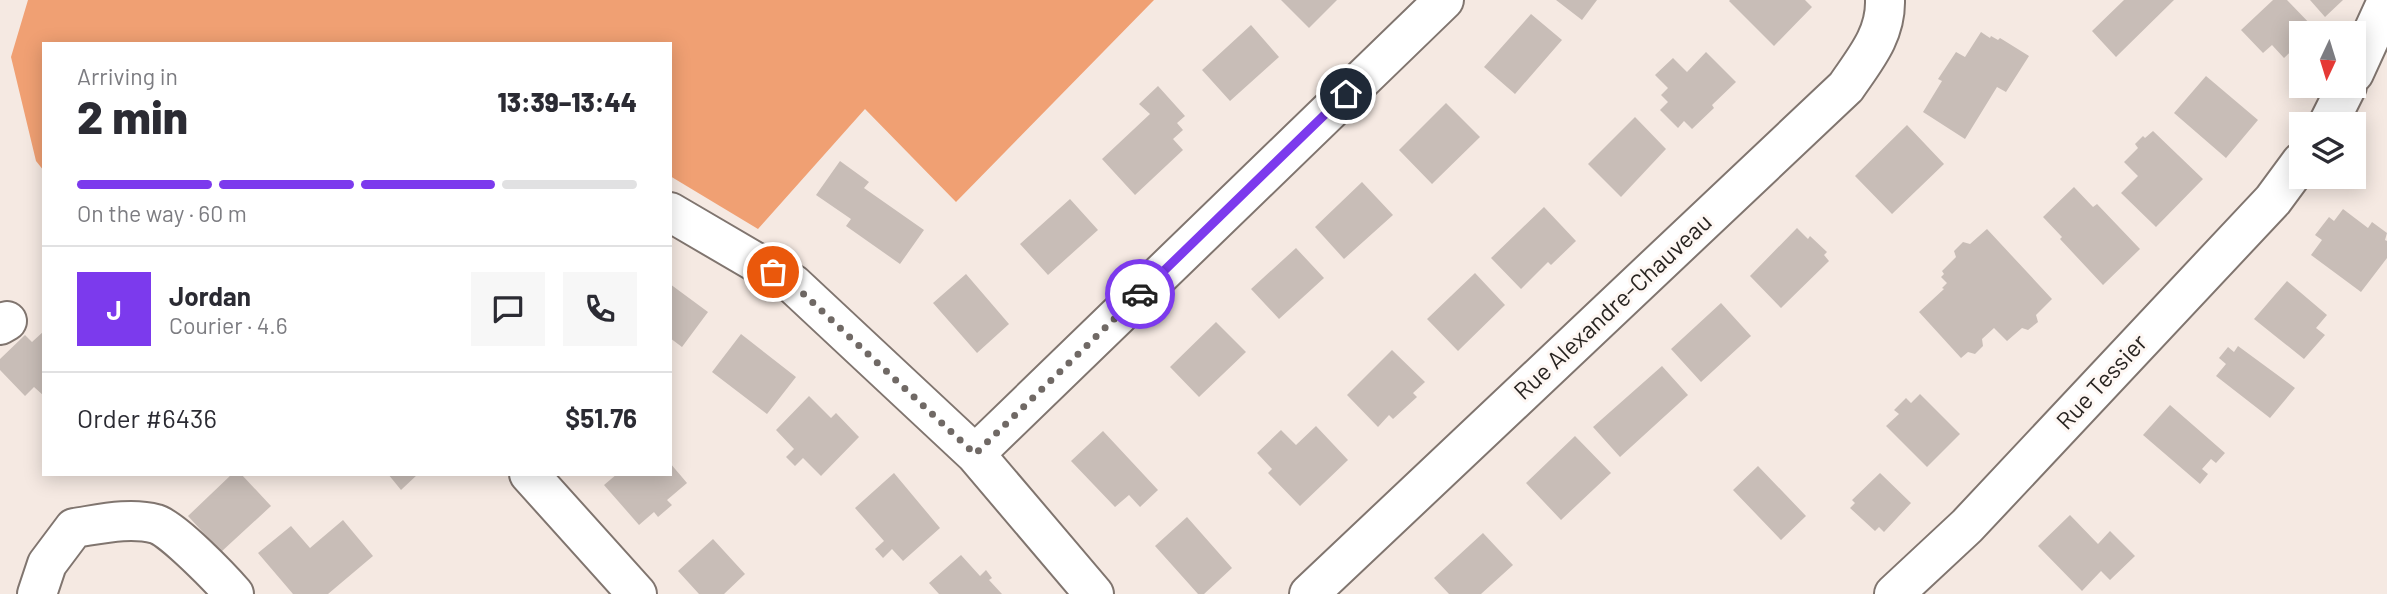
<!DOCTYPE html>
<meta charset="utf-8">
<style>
body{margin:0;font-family:Barlow,sans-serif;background:#f7f7f7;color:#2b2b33;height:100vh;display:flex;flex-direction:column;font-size:26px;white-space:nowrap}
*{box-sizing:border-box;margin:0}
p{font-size:23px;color:#7c7c81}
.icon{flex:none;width:38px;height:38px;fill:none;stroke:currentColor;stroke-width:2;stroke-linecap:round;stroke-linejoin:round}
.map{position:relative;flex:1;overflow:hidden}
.side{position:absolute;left:42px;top:42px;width:630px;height:434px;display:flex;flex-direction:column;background:#fff;border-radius:0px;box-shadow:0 4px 18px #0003}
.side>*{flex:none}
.needle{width:46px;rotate:184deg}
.fabs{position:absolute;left:2289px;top:21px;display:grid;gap:14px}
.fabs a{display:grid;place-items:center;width:77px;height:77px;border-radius:0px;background:#fff;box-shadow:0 4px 18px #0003;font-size:35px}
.pin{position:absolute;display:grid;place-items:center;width:60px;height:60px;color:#fff;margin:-30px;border:4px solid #fff;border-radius:50%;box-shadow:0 2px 7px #0007}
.courier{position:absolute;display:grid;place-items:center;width:70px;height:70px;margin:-35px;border:5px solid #7c3aed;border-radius:50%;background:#fff;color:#222;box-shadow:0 2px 9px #0007}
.headline em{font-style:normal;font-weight:800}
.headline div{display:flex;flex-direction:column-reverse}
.headline{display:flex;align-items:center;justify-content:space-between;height:119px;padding:0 35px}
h1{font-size:46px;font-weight:800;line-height:52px}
.bar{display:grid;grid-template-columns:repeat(4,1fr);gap:10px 7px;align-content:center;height:84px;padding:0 35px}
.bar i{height:9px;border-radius:5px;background:#e1e1e2}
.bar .selected{background:#7c3aed}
.bar p{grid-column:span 4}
.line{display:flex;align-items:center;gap:18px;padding:0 35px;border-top:2px solid #e1e1e2}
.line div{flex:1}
.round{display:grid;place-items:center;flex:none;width:74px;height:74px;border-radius:0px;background:#f7f7f7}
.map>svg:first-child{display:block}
</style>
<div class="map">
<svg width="2387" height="594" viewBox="0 0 2387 594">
<rect width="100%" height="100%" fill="#f5e9e2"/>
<path fill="#f0a073" d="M 28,0 L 1154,0 L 956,202 L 865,109 L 758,229 L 670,176 L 670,44 L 44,44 L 44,171 L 36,161 L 11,57 Z"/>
<path fill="#c8bdb7" d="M 1281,0 L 1337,0 L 1309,28 Z
M 1556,0 L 1597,0 L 1582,20 Z
M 1730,0 L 1805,0 L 1812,7 L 1774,46 L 1729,1 Z
M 2124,0 L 2174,0 L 2116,57 L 2092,31 Z
M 2273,0 L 2287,0 L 2315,29 L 2311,33 L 2301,33 L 2301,42 L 2284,58 L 2272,45 L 2263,53 L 2241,30 Z
M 2310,0 L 2343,0 L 2325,17 Z
M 1531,14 L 1562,40 L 1515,94 L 1484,67 Z
M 1251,25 L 1279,57 L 1230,101 L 1202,70 Z
M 1981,32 L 1990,38 L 1991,36 L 1998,40 L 2000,38 L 2029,56 L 2006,92 L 1997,87 L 1965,139 L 1923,112 L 1942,81 L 1938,79 L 1956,52 L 1965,57 Z
M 1706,52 L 1736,82 L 1712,105 L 1714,108 L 1692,129 L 1684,121 L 1678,128 L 1660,110 L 1668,102 L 1661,95 L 1668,88 L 1655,75 L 1673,58 L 1687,72 Z
M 2206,76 L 2258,120 L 2226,158 L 2174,113 Z
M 1158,86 L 1185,116 L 1177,123 L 1183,130 L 1173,139 L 1183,150 L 1135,195 L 1102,159 L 1150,114 L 1139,104 Z
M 1446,103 L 1480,137 L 1432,184 L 1399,150 Z
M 1635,117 L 1666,149 L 1621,197 L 1588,164 Z
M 1907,125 L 1944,164 L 1892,214 L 1855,176 Z
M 2153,131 L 2203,179 L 2156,227 L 2121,193 L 2138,176 L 2124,162 L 2138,148 L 2135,144 L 2143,136 L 2145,138 Z
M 840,161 L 869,182 L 864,188 L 924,230 L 900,264 L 846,226 L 851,219 L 816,195 Z
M 1362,182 L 1393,215 L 1344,259 L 1315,227 Z
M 2074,187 L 2093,207 L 2097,204 L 2140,249 L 2103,285 L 2060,239 L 2062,237 L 2043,217 Z
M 1070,199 L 1098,230 L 1048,275 L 1020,244 Z
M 1544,207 L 1576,241 L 1551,265 L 1548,262 L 1521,289 L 1491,258 Z
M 2343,209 L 2368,228 L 2372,222 L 2387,233 L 2385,240 L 2387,241 L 2387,258 L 2361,292 L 2311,255 L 2322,240 L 2315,235 L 2329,217 L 2334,221 Z
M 1797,228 L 1808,239 L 1810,236 L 1827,252 L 1824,255 L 1829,261 L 1781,308 L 1750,276 Z
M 1987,229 L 2052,299 L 2036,315 L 2038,322 L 2028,330 L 2022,328 L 2007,341 L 1994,328 L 1982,339 L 1983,346 L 1975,354 L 1968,352 L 1961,358 L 1919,312 L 1944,289 L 1942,288 L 1947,283 L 1941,277 L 1944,274 L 1942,271 L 1956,257 L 1954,251 L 1963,242 L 1970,244 Z
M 1296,248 L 1324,278 L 1279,319 L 1251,289 Z
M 1475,273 L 1505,305 L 1458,351 L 1427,319 Z
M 966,274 L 1009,324 L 977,353 L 933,303 Z
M 2287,281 L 2327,315 L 2316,328 L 2325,335 L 2304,359 L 2254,319 Z
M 670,284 L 708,312 L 682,347 L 670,338 Z
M 1721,303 L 1751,336 L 1701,382 L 1671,349 Z
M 1216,322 L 1246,352 L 1199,397 L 1170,367 Z
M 44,331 L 44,396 L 34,387 L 25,396 L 0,370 L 0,359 L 25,335 L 32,342 Z
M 741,334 L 796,377 L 767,414 L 712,372 Z
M 2238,346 L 2295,388 L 2270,418 L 2216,376 L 2226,364 L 2219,358 L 2228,347 L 2234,352 Z
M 1392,350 L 1425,382 L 1413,393 L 1417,397 L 1393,419 L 1389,415 L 1378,427 L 1347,395 Z
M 1662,366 L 1688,395 L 1620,457 L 1593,427 Z
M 1920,394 L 1960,434 L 1927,467 L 1886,426 L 1899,414 L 1894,410 L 1906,398 L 1911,403 Z
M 809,396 L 831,418 L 836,413 L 859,437 L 821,476 L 803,458 L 795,466 L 786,457 L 794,449 L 776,430 Z
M 2170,405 L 2225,453 L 2216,463 L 2211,459 L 2202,469 L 2208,474 L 2200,484 L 2143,435 Z
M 1316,426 L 1348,460 L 1300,506 L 1268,473 L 1272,469 L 1257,453 L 1281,430 L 1296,445 Z
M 1103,431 L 1158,490 L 1140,507 L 1129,495 L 1115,507 L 1071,461 Z
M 1575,436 L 1611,473 L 1561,520 L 1526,483 Z
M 670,463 L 687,483 L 667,500 L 672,505 L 658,517 L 654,512 L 639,525 L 604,485 L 617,474 L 670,474 Z
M 1758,466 L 1806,516 L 1781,540 L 1733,490 Z
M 894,473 L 940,528 L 903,561 L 892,549 L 883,558 L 875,549 L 884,541 L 855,508 Z
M 1880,473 L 1911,503 L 1884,532 L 1879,527 L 1875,531 L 1850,508 L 1855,503 L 1852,500 Z
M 232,474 L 241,474 L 271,506 L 221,552 L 188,516 Z
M 388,474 L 418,474 L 401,490 Z
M 2070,515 L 2098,544 L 2110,531 L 2135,556 L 2110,580 L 2101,571 L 2082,591 L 2038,546 Z
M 1187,517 L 1232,568 L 1204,594 L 1198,594 L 1155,546 Z
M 343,520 L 373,556 L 328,594 L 293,594 L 258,553 L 291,526 L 310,548 Z
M 1483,533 L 1513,565 L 1481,594 L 1449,594 L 1434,578 Z
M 713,539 L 745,574 L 724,594 L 699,594 L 678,571 Z
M 961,555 L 980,576 L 986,570 L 992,578 L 989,580 L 1002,594 L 939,594 L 929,583 Z"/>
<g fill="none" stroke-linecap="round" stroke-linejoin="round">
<g stroke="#80756f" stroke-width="42">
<path id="street" d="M 670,212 L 793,284 L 975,454 L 1094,594
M 0,325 L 7,321
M 975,454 L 1444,0
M 529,474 L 637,594
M 37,594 L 47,564 L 74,528 C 101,524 130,517 156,524 C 173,529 221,579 234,594
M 1309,594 L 1846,87 C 1865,59 1886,35 1885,0"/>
</g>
<g stroke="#80756f" stroke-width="42">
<path id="secondary" d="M 2354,73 L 2387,1
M 2328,124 L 2347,86
M 1894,594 L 1967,526 L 2273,200 L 2301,162"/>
</g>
<use href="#street" stroke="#fff" stroke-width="38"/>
<use href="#secondary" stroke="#fff" stroke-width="38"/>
</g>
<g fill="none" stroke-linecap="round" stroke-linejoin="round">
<path stroke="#706965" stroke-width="7" stroke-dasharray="0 12.6" d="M 773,272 L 793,284 L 975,454 L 1140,294"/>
<path stroke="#7c3aed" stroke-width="9" d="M 1140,294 L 1346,94"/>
</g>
<g text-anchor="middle" stroke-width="6" stroke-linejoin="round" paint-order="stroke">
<g font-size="24" fill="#282421" stroke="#fef7f3">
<text transform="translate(1613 307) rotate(-43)" y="8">Rue Alexandre-Chauveau</text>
<text transform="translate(2102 382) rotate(-47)" y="8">Rue Tessier</text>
</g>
</g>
</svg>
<div class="fabs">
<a><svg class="needle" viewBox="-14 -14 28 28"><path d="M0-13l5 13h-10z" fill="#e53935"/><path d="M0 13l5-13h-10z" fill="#7c7c81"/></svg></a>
<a><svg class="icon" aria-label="layers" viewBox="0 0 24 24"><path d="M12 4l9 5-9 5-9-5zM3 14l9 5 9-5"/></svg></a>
</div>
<div class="pin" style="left:773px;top:272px;background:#ea580c"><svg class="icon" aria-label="bag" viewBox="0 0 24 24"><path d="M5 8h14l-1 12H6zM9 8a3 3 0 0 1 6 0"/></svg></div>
<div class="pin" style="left:1346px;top:94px;background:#1f2937"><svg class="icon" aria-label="home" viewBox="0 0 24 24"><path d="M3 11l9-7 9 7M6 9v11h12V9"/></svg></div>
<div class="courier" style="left:1140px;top:294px"><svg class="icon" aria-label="car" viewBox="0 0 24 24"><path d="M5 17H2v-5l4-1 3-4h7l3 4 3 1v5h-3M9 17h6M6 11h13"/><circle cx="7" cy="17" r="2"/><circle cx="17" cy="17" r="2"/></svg></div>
<section class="side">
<div class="headline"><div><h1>2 min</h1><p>Arriving in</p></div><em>13:39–13:44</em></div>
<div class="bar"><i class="selected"></i><i class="selected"></i><i class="selected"></i><i></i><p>On the way · 60 m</p></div>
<div class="line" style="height:126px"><b class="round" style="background:#7c3aed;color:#fff">J</b><div><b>Jordan</b><p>Courier · 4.6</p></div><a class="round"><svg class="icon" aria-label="chat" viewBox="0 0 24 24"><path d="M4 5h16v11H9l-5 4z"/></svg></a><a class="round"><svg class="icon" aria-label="phone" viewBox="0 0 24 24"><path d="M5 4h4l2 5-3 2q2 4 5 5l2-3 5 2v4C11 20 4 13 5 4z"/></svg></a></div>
<div class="line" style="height:91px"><div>Order #6436</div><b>$51.76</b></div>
</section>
</div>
